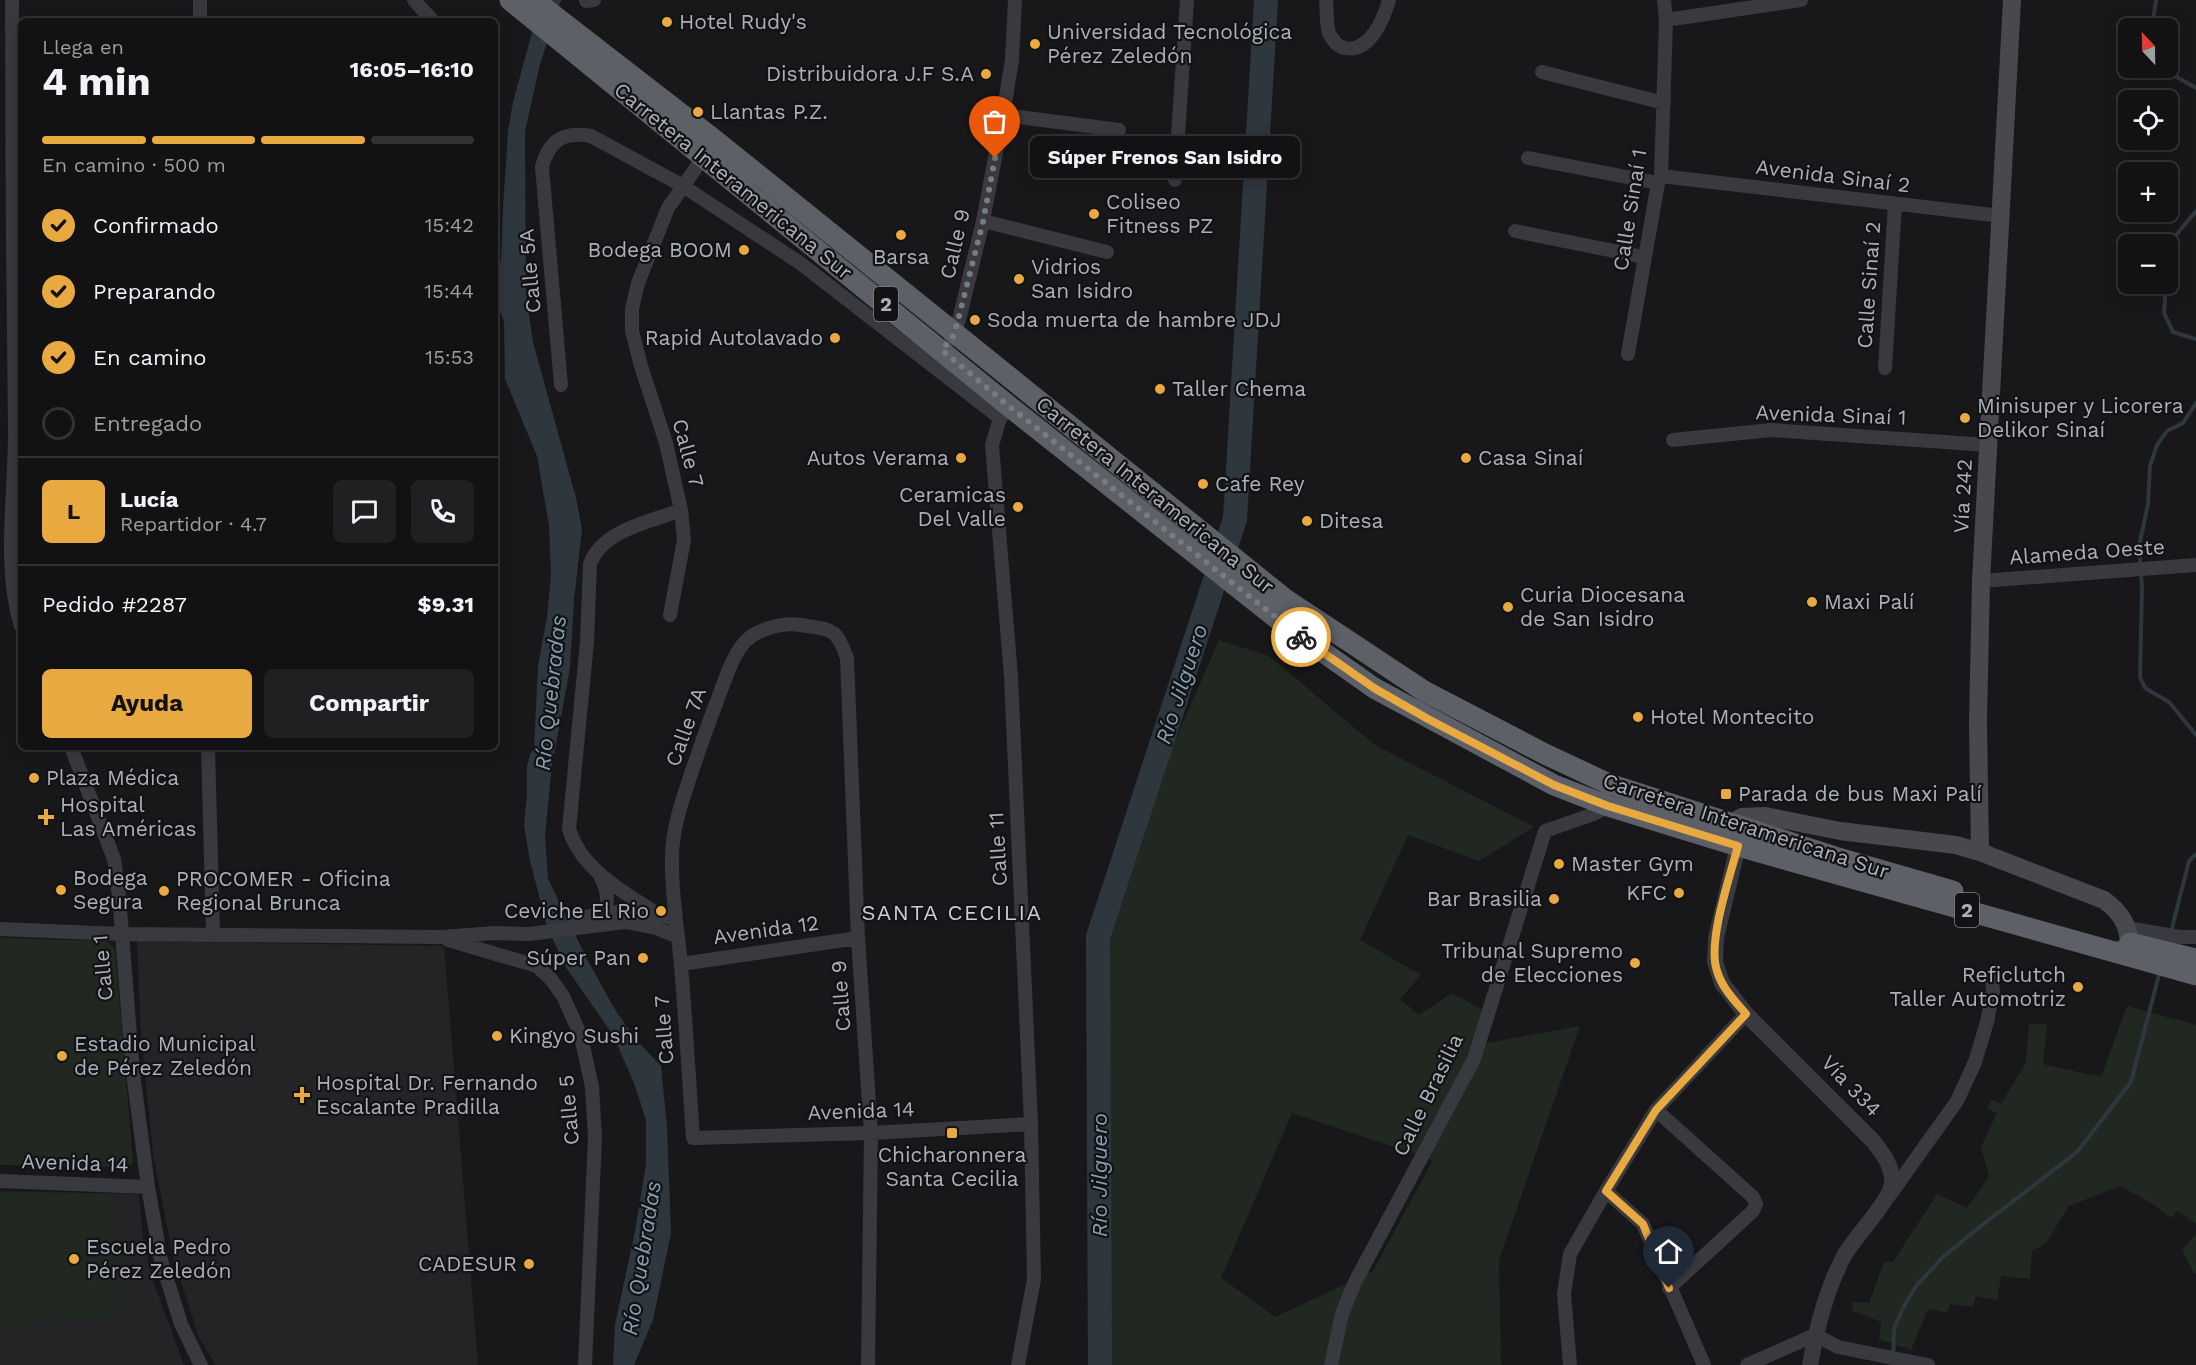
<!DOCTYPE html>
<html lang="es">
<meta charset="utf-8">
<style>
body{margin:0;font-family:"Work Sans",sans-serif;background:#1f2022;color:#f1f3f6;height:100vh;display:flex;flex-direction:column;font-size:22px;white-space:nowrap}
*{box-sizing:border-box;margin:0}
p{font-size:20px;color:#9c9ea0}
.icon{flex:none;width:33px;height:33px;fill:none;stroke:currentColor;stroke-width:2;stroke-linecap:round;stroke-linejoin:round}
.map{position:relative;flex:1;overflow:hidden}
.side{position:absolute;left:18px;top:18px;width:480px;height:732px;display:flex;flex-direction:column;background:#121214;border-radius:9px;box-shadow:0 3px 15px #0003,0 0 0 2px #313234}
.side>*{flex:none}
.needle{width:39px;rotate:338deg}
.fabs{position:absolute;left:2118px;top:18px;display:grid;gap:12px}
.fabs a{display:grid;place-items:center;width:60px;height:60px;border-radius:9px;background:#121214;box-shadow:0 3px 15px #0003,0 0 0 2px #313234;font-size:30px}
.pin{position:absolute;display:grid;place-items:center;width:51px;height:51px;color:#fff;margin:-62px -26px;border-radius:50% 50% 50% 0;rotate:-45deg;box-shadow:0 0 6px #0007}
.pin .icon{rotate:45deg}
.courier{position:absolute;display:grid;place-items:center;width:60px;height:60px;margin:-30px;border:4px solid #e9a941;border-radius:50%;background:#fff;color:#222;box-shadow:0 2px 8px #0007}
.bubble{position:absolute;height:42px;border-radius:9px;background:#121214;box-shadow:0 3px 15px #0003,0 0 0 2px #313234;font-size:20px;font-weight:700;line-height:42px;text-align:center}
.head em{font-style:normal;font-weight:700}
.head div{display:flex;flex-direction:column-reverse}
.head{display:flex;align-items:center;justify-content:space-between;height:102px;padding:0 24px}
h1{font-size:39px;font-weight:700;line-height:45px}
.bar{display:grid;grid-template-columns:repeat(4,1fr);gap:9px 6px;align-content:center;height:72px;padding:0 24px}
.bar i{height:8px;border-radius:4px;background:#313234}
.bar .current{background:#e9a941}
.bar p{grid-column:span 4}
.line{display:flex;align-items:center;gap:15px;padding:0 24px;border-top:2px solid #313234}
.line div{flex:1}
.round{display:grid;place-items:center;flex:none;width:63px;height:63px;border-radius:9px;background:#1f2022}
ol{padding:0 24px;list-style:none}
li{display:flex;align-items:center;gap:18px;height:66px}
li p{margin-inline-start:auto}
li .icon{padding:6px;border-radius:50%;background:#e9a941;color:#111;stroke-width:4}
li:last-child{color:#9c9ea0}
li i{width:33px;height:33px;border:3px solid #313234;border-radius:50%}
.cta{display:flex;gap:12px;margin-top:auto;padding:12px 24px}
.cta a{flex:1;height:69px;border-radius:9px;background:#e9a941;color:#111;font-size:24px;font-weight:700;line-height:69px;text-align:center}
.cta a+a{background:#1f2022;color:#f1f3f6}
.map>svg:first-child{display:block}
</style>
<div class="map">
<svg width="2196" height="1365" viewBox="0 0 2196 1365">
<rect width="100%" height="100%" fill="#18181a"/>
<path fill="#242427" d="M 137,941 L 444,946 L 478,1365 L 215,1365 L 199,1337 L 174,1261 L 153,1154 L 141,1035 Z
M 0,1191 L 139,1194 L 143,1239 L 152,1278 L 184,1365 L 0,1365 Z"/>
<path fill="#202821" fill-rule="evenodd" d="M 1219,640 L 1269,656 L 1375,745 L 1534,827 L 1479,861 L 1408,835 L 1360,940 L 1421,975 L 1400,999 L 1419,1015 L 1452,993 L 1482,1010 L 1471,1046 L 1580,1026 L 1499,1260 L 1501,1365 L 1100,1365 L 1098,937 L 1124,858 ZM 1292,1113 L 1433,1160 L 1373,1271 L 1275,1317 L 1221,1278 Z
M 0,938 L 106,941 L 115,949 L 133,1162 L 129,1167 L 0,1165 Z
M 2127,1006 L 2196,1025 L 2196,1224 L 2177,1211 L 2171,1218 L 2148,1201 L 2120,1186 L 2069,1206 L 2046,1243 L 2032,1251 L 2030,1279 L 2001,1276 L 1997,1300 L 1976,1296 L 1973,1307 L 1950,1304 L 1947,1313 L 1928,1309 L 1911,1350 L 1879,1339 L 1881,1322 L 1853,1311 L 1852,1302 L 1869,1303 L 1884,1262 L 1893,1262 L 1937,1194 L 1967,1208 L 1989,1176 L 1981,1147 L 1997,1113 L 1987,1109 L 1991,1099 L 2001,1104 L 2026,1062 L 2029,1024 L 2047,1024 L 2043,1064 L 2101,1077 Z
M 0,1193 L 114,1196 L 124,1316 L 0,1327 Z
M 2196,1234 L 2196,1274 L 2194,1274 L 2182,1250 Z"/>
<path fill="#2e373d" d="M 541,0 L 561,0 L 540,64 L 525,131 L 526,294 L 533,342 L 576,498 L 582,529 L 574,600 L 570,668 L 552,765 L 545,835 L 548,879 L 588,961 L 614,1008 L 637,1041 L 661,1066 L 667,1127 L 671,1233 L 653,1320 L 634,1365 L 613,1365 L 615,1325 L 635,1231 L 646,1164 L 646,1120 L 634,1083 L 613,1035 L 565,966 L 547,926 L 530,861 L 524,825 L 527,795 L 527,766 L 530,755 L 534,748 L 538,666 L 547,617 L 551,575 L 549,525 L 537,456 L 505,379 L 504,322 L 497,304 L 495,291 L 496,278 L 501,260 L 503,207 L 508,131 L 513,102 Z"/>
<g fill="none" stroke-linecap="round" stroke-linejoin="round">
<path stroke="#2e373d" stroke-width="4" d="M 2152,28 L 2156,0
M 2165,68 L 2170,73 L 2196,88
M 2168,273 L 2172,240 L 2196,211
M 2166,284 L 2164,313 L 2173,332 L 2196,339
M 2196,403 L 2183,423 L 2167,431 L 2157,445 L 2150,466 L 2148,504 L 2139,546 L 2142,588 L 2140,677 L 2145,688 L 2169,702 L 2196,735
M 2171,932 L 2189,861 L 2196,854
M 1893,1365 L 1894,1328 L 1904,1306 L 1916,1286 L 1944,1256 L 1986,1222 L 2077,1152 L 2131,1082 L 2160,971"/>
<path stroke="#2e373d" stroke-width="24" d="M 1100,1365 L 1098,937 L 1235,519 L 1266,0"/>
<path stroke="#393a3f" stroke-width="14" d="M 12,0 C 12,142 13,285 15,427 C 16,490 2,565 21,626
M 414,0 L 433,21
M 1326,0 C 1327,10 1326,23 1329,33 C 1332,40 1338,47 1345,48 C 1370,53 1384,18 1389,0
M 586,1 L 594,0
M 1666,20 L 1801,0
M 200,21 L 200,0
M 1542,72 L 1664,103
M 1003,115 L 1119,130
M 1528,158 L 1658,183
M 1661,176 L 2001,216
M 1175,180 L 1187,0
M 983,221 L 1107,252
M 1515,231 L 1644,257
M 951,339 L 959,320 L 983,221 L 1003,115 L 1012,60 L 1015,0
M 1628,354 L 1658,183 L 1661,176 L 1666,20 L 1664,0
M 1885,368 L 1895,204
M 561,385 L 542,167 C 549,140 564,131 591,136 L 683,186 L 800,263 L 1000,418
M 1010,407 L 1000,418 L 992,445 L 1011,677 L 1031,1124 L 1034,1279 L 1018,1365
M 1673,440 L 1771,430 L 1988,445
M 1981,581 L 2196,565
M 670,615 L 684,540 L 681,510 L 666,443 L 641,366 L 632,331 L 632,309 L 638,283 L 668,208 L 707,152
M 71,747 L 114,859 L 119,896 L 133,1073 L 148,1187 L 161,1260 L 181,1324 L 201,1365
M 208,747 L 213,934
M 600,875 C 607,890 611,901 601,914
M 654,912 C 621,890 581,869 569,829 L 587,642 L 590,564 C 602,530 650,522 681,510
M 574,919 C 616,912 633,905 675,919
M 2127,928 L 2180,937 L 2196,937
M 0,929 L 121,934 L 441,937 L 495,933 L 529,934 L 625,922 L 656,928 L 676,936
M 448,940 L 537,966 L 551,979 L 563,996 L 581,1036 L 592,1087 L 595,1137 L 585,1365
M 681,964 L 858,938
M 1656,1110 L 1753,1197 L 1756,1204 L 1753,1211 L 1669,1288
M 0,1181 L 148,1187
M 1606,1191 L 1643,1224 L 1704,1365
M 1890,1195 L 1957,1101 L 1975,1062 L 1987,1022 L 1993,992 L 1992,976
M 868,1365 L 871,1133 L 858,938 L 847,658 C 836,627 832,630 801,625 C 783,622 755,629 743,644 C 732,658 726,677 720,693 C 711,716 703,739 695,762 C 685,793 672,825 672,858 C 671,894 678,930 681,966 C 686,1023 689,1081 693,1138 L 871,1133 L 1031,1124
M 1331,1365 L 1342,1314 L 1355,1282 L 1474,1059 L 1545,831 L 1594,814 L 1608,806
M 1570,1365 L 1564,1294 L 1570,1254 L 1606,1191 L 1656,1110 L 1746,1014
M 1747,1365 L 1815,1335 L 1838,1347 L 1928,1365"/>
<path stroke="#393a3f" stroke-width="16" d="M 1738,846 L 1716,938 L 1715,962 L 1722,983 L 1746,1014 L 1874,1142 C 1883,1154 1893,1167 1892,1183 C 1890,1202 1855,1236 1844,1256 C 1826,1290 1817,1327 1810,1365"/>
<path stroke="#47494e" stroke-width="18" d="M 1730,824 L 1742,817 L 1765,816 L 1840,831 L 1956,845 L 1980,852 L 2104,900 C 2119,911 2131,926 2128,946 L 2119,950
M 1980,852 L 1978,722 L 1981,581 L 2012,0"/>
<path stroke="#5d6066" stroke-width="21" d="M 510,0 L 1010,407 L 1289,628 L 1374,688 L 1554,785 L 1608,806 L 1738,846 L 2196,975
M 534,0 L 716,141 L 1285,599 L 1424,691 L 1545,754 L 1609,784 L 1835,857 L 1953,891
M 2130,943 L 2196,959"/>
</g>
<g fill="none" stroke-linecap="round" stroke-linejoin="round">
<path stroke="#787b81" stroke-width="6" stroke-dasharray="0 10.8" d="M 995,158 L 983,222 L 958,320 L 954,335 L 942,350 L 1010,407 L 1301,637"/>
<path stroke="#e9a941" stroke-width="8" d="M 1301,637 L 1374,688 L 1428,719 L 1554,785 L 1608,806 L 1738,846 C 1730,877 1707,942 1717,971 C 1722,988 1735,1001 1746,1014 L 1656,1110 L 1606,1191 L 1643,1224 L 1669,1288"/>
</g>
<g fill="#e9a941" stroke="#131315" stroke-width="2">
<circle cx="667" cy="22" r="6"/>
<circle cx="1035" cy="44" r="6"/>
<circle cx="986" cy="74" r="6"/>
<circle cx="698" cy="112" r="6"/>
<circle cx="1094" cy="214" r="6"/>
<circle cx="901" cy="235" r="6"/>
<circle cx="744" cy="250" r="6"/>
<circle cx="1019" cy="279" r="6"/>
<circle cx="975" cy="320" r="6"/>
<circle cx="835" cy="338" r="6"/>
<circle cx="1160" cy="389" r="6"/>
<circle cx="1965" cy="418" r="6"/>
<circle cx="961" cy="458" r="6"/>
<circle cx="1466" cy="458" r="6"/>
<circle cx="1203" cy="484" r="6"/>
<circle cx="1018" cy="507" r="6"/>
<circle cx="1307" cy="521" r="6"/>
<circle cx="1812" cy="602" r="6"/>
<circle cx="1508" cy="607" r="6"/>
<circle cx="1638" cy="717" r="6"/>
<circle cx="34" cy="778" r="6"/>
<rect x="1720" y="788" width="12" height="12" rx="3"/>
<path d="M43 808h6v6h6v6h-6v6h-6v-6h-6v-6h6z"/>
<circle cx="1559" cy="864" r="6"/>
<circle cx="61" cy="890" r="6"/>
<circle cx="164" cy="891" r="6"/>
<circle cx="1679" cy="893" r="6"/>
<circle cx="1554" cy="899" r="6"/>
<circle cx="661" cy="911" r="6"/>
<circle cx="643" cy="958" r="6"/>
<circle cx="1635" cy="963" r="6"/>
<circle cx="2078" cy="987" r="6"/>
<circle cx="497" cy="1036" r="6"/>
<circle cx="62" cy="1056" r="6"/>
<path d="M299 1086h6v6h6v6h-6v6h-6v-6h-6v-6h6z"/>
<rect x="946" y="1127" width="12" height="12" rx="3"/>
<circle cx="74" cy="1259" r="6"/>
<circle cx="529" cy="1264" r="6"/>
</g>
<g text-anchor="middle" stroke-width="4.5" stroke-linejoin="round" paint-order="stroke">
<g fill="#131315" stroke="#7d8188" stroke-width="1.5">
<rect x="874" y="287" width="24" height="34" rx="4.5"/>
<rect x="1955" y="893" width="24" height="34" rx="4.5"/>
</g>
<g font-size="20" font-weight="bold" fill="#abb0b9">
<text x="886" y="311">2</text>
<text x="1967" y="917">2</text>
</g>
<g font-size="21" fill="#abb0b9" stroke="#131315" text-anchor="start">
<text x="679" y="29">Hotel Rudy's</text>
<text x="1047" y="39">Universidad Tecnológica<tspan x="1047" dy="24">Pérez Zeledón</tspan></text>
<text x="974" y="81" text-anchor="end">Distribuidora J.F S.A</text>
<text x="710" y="119">Llantas P.Z.</text>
<text x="1106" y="209">Coliseo<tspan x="1106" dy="24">Fitness PZ</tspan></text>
<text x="732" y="257" text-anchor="end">Bodega BOOM</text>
<text x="901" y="264" text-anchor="middle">Barsa</text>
<text x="1031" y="274">Vidrios<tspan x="1031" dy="24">San Isidro</tspan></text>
<text x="987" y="327">Soda muerta de hambre JDJ</text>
<text x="823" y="345" text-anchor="end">Rapid Autolavado</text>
<text x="1172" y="396">Taller Chema</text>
<text x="1977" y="413">Minisuper y Licorera<tspan x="1977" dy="24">Delikor Sinaí</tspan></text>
<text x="949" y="465" text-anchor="end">Autos Verama</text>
<text x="1478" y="465">Casa Sinaí</text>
<text x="1215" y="491">Cafe Rey</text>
<text x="1006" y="502" text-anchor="end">Ceramicas<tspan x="1006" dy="24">Del Valle</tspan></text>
<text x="1319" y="528">Ditesa</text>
<text x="1520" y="602">Curia Diocesana<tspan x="1520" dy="24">de San Isidro</tspan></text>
<text x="1824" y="609">Maxi Palí</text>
<text x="1650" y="724">Hotel Montecito</text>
<text x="46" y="785">Plaza Médica</text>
<text x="1738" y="801">Parada de bus Maxi Palí</text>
<text x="60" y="812">Hospital<tspan x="60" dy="24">Las Américas</tspan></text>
<text x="1571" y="871">Master Gym</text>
<text x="73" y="885">Bodega<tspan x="73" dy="24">Segura</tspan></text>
<text x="176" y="886">PROCOMER - Oficina<tspan x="176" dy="24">Regional Brunca</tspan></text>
<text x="1667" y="900" text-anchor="end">KFC</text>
<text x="1542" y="906" text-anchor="end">Bar Brasilia</text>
<text x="649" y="918" text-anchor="end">Ceviche El Rio</text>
<text x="1623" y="958" text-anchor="end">Tribunal Supremo<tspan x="1623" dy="24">de Elecciones</tspan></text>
<text x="631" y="965" text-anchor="end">Súper Pan</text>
<text x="2066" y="982" text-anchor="end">Reficlutch<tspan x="2066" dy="24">Taller Automotriz</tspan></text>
<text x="509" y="1043">Kingyo Sushi</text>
<text x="74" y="1051">Estadio Municipal<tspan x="74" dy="24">de Pérez Zeledón</tspan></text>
<text x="316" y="1090">Hospital Dr. Fernando<tspan x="316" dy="24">Escalante Pradilla</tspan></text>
<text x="952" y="1162" text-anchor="middle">Chicharonnera<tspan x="952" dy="24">Santa Cecilia</tspan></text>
<text x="86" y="1254">Escuela Pedro<tspan x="86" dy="24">Pérez Zeledón</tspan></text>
<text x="517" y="1271" text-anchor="end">CADESUR</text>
</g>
<g font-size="21" fill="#abb0b9" stroke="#131315">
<text transform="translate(1833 176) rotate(7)" y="7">Avenida Sinaí 2</text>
<text transform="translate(733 181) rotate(39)" y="7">Carretera Interamericana Sur</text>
<text transform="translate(1630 210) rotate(-81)" y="7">Calle Sinaí 1</text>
<text transform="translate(955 244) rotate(-77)" y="7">Calle 9</text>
<text transform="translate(530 271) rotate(-95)" y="7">Calle 5A</text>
<text transform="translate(1869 285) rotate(-86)" y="7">Calle Sinaí 2</text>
<text transform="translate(1831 415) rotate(2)" y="7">Avenida Sinaí 1</text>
<text transform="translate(688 453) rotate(75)" y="7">Calle 7</text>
<text transform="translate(1155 495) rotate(39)" y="7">Carretera Interamericana Sur</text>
<text transform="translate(1963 496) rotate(-87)" y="7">Vía 242</text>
<text transform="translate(2087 552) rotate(-4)" y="7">Alameda Oeste</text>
<text transform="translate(686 727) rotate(-70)" y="7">Calle 7A</text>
<text transform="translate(1746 826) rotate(18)" y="7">Carretera Interamericana Sur</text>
<text transform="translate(998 849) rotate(-93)" y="7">Calle 11</text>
<text transform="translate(766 930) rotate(-8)" y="7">Avenida 12</text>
<text transform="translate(103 968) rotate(-95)" y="7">Calle 1</text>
<text transform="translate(841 996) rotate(-94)" y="7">Calle 9</text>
<text transform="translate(664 1030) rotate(-94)" y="7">Calle 7</text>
<text transform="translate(1851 1086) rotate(46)" y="7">Vía 334</text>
<text transform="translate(1428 1095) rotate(-64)" y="7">Calle Brasilia</text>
<text transform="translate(569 1110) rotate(-95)" y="7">Calle 5</text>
<text transform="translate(861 1111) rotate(-2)" y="7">Avenida 14</text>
<text transform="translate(75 1163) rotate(2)" y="7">Avenida 14</text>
</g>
<g font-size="22" font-style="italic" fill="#849eb2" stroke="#131315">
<text transform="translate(1181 684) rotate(-72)" y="8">Río Jilguero</text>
<text transform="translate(550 693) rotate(-84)" y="8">Río Quebradas</text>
<text transform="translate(1099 1175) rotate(-90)" y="8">Río Jilguero</text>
<text transform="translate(641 1258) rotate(-81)" y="8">Río Quebradas</text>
</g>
<g font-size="22" letter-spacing="1.5" fill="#ccced5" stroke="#131315">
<text x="952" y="920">SANTA CECILIA</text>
</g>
</g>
</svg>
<div class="fabs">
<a><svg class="needle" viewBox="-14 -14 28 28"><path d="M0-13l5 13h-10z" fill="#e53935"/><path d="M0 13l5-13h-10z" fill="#9c9ea0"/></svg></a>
<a><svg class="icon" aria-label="locate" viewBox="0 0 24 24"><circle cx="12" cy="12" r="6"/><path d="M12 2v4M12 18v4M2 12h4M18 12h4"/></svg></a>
<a>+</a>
<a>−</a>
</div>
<div class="pin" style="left:995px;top:158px;background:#ea580c"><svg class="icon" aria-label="bag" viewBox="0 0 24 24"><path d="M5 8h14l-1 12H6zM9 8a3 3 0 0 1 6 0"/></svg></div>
<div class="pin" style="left:1669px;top:1288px;background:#1f2937"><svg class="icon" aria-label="home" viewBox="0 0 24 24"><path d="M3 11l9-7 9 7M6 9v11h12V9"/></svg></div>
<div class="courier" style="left:1301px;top:637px"><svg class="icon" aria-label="bike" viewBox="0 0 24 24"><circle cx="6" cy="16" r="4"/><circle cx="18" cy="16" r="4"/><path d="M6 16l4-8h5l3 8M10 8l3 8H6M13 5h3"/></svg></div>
<div class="bubble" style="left:1030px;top:136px;width:270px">Súper Frenos San Isidro</div>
<section class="side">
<div class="head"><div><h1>4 min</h1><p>Llega en</p></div><em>16:05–16:10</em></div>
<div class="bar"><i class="current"></i><i class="current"></i><i class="current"></i><i></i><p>En camino · 500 m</p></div>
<ol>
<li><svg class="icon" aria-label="check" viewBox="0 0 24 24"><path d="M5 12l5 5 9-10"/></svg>Confirmado<p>15:42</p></li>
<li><svg class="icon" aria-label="check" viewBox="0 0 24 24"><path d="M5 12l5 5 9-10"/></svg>Preparando<p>15:44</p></li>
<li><svg class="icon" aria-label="check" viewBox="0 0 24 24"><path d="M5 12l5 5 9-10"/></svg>En camino<p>15:53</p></li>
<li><i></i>Entregado</li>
</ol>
<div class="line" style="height:108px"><b class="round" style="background:#e9a941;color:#111">L</b><div><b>Lucía</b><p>Repartidor · 4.7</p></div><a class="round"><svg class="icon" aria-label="chat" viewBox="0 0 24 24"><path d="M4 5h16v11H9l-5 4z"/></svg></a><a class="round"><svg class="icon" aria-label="phone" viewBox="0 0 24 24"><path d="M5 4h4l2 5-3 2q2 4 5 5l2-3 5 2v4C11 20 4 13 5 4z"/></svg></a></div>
<div class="line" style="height:78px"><div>Pedido #2287</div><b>$9.31</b></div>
<div class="cta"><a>Ayuda</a><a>Compartir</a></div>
</section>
</div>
